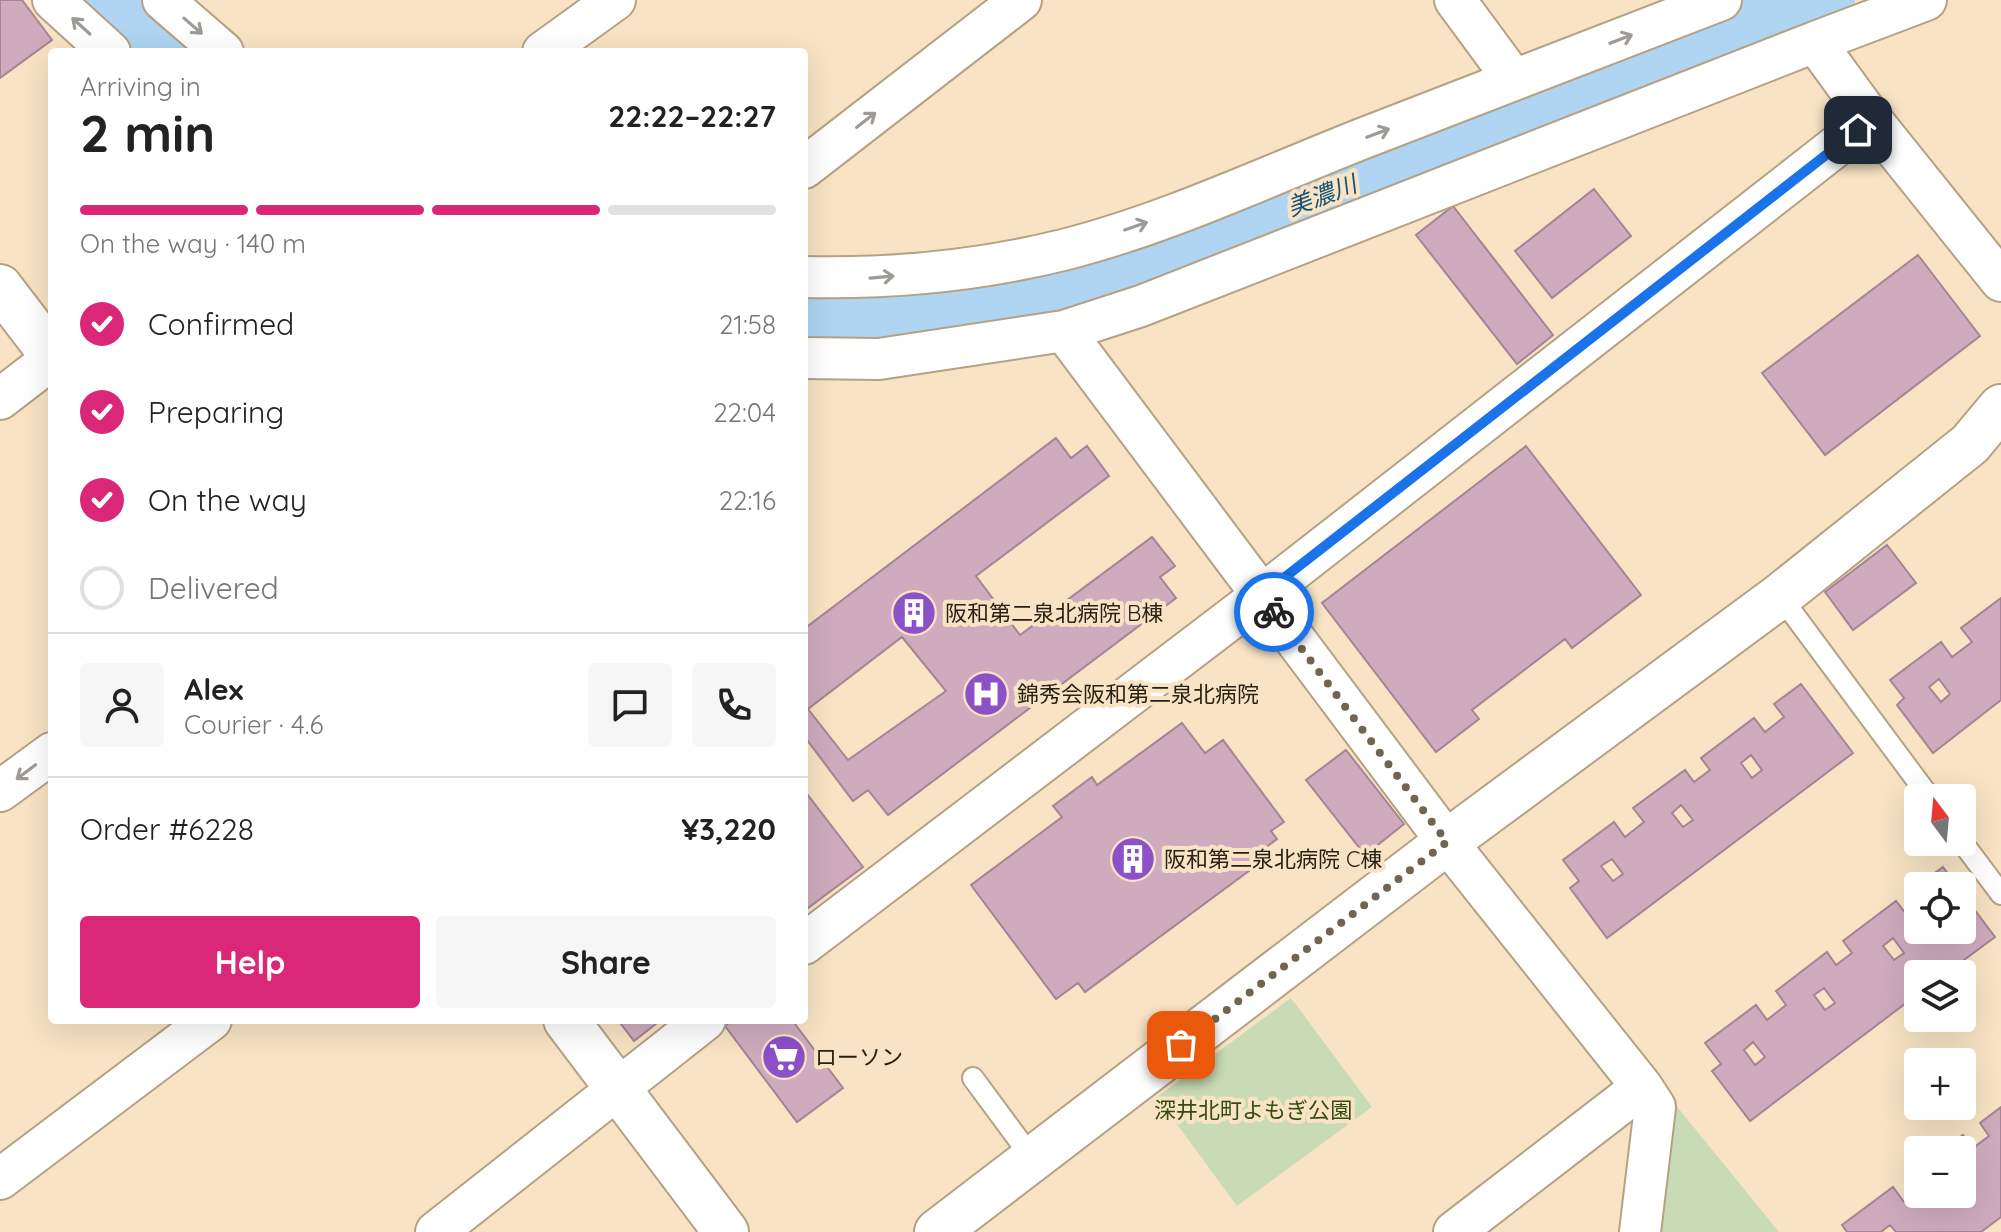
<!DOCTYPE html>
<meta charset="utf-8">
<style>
body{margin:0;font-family:Quicksand,"Noto Sans JP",sans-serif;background:#f6f6f6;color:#222;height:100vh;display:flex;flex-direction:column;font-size:30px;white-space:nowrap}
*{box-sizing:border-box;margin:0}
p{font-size:26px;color:#767676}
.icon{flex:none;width:44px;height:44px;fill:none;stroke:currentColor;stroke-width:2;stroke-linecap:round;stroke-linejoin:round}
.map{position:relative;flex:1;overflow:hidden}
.details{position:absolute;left:48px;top:48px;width:760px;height:976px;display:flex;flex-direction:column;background:#fff;border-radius:8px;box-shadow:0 8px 32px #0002}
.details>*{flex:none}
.needle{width:52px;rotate:344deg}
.tools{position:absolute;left:1904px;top:784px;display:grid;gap:16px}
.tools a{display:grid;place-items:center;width:72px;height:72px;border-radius:8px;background:#fff;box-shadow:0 8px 32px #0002;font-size:40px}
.pin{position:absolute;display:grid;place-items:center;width:68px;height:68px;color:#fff;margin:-34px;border-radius:16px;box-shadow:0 4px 12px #0006}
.courier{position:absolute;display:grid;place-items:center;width:80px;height:80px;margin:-40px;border:6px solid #1a73e8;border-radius:50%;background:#fff;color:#222;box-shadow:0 2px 10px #0007}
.head em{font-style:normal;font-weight:700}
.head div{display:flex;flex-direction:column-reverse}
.head{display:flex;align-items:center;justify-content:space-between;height:136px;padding:0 32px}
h1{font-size:52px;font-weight:700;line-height:60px}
.bar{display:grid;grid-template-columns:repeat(4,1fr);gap:12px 8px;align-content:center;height:96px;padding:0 32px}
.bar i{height:10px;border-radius:6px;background:#e0e0e0}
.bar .current{background:#db2777}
.bar p{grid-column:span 4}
.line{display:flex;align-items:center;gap:20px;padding:0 32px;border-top:2px solid #e0e0e0}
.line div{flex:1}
.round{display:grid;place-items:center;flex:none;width:84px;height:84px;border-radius:8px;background:#f6f6f6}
ol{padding:0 32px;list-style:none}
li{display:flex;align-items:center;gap:24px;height:88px}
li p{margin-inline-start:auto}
li .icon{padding:8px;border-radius:50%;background:#db2777;color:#fff;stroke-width:4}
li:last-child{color:#767676}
li i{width:44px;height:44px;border:4px solid #e0e0e0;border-radius:50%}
.button{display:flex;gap:16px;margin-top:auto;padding:16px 32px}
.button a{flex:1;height:92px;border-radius:8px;background:#db2777;color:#fff;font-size:32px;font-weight:700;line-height:92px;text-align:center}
.button a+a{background:#f6f6f6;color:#222}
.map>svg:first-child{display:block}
</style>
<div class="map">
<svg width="2001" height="1232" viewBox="0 0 2001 1232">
<rect width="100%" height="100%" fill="#f8e4c4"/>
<path fill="#c8dbb4" d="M 1291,998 L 1372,1107 L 1237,1206 L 1157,1097 Z
M 1674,1103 L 1779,1232 L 1657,1232 Z"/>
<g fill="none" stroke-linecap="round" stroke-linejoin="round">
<path stroke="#afd5f2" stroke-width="64" d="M 112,0 L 172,52
M 804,321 C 903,324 1022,305 1118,275 L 1823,0"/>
</g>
<path fill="#ceacbe" stroke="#a58496" stroke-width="2" fill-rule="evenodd" d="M 0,0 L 22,0 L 52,40 L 0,78 Z
M 1594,189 L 1631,236 L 1552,298 L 1515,251 Z
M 1453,206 L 1553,335 L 1517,364 L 1416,235 Z
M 1918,255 L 1980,336 L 1825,455 L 1762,373 Z
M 1056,438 L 1071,458 L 1087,446 L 1109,476 L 976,576 L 1020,635 L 1152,537 L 1175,566 L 1160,577 L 1176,598 L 888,815 L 868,790 L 853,801 L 804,736 L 804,629 ZM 902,637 L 946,691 L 848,760 L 808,709 Z
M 1526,446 L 1641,595 L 1572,648 L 1565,639 L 1472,710 L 1479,719 L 1436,752 L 1322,603 Z
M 1887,545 L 1916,583 L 1853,630 L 1825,592 Z
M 2001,598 L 2001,700 L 1933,753 L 1897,705 L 1904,698 L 1890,680 L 1941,642 L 1952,657 L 1972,642 L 1961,628 ZM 1939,679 L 1950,694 L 1941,702 L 1929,687 Z
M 1801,684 L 1853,753 L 1607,938 L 1570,888 L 1579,881 L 1563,860 L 1614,822 L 1625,837 L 1644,822 L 1633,808 L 1685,770 L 1694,782 L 1710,770 L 1701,758 L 1754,718 L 1765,732 L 1784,717 L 1774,704 ZM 1751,755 L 1762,770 L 1752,778 L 1741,763 ZM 1681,805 L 1693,820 L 1683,827 L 1672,813 ZM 1612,859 L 1623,874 L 1613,881 L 1601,866 Z
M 1182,723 L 1205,753 L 1223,740 L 1284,822 L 1271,831 L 1277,839 L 1256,855 L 1261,862 L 1085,992 L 1078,983 L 1056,999 L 971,885 L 1062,817 L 1053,806 L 1092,777 L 1097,785 Z
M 1346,750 L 1404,824 L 1365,855 L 1306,780 Z
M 804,790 L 863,867 L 804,911 Z
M 1943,867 L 1957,886 L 1918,886 L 1918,890 L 1916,887 Z
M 1962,893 L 1995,937 L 1945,974 L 1918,974 L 1918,994 L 1750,1121 L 1712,1071 L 1721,1064 L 1705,1043 L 1756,1005 L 1767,1020 L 1786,1005 L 1776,991 L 1827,952 L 1836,965 L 1852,953 L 1843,941 L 1896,901 L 1907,915 L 1918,907 L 1918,930 L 1962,930 ZM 1893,938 L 1904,953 L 1894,960 L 1883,946 ZM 1824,988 L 1835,1003 L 1825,1010 L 1814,995 ZM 1753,1042 L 1765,1057 L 1755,1065 L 1744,1050 Z
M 618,1020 L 661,1020 L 634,1041 Z
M 733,1020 L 792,1020 L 843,1088 L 797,1122 L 725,1026 Z
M 2001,1107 L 2001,1217 L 1981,1232 L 1896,1232 L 1890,1225 L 1881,1232 L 1847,1232 L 1842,1225 L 1893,1187 L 1904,1202 L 1918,1191 L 1918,1194 L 1962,1194 L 1972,1185 L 1962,1173 L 1962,1150 L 1943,1150 L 1963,1135 L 1973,1148 L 1989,1136 L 1980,1123 Z"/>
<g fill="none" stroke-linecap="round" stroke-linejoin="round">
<g stroke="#b5a184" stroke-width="24">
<path id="service" d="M 1780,596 L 1930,798
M 1962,842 L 2001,894
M 973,1078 L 1032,1158"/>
</g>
<g stroke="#b5a184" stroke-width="44">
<path id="minor" d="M 53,0 L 110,52
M 163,0 L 223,52
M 1455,0 L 1514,80
M 1815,42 L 1926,0
M 543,52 L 615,0
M 804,168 L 1021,0
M 804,277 C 891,279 978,271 1063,250 C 1166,224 1265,177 1364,138 C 1483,92 1602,46 1721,0
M 1064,331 L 1141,306 L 1815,42 L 1871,119 L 2001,281
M 804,358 L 879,359 L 1064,331 L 1447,842 L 1642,1087 L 1655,1107 L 1640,1232
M 0,399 L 52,359
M 0,791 L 52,753
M 804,944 L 1262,595 L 1871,119
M 0,1179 L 211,1020
M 436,1232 L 705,1020
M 1454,1232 L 1642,1087"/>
</g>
<g stroke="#b5a184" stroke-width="48">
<path id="tertiary" d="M 0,287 L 52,355
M 566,1020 L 726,1232
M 937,1232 L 1447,842 L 1780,596 L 1970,444 L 2001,407"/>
</g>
<use href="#service" stroke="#fff" stroke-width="20"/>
<use href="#minor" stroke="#fff" stroke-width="40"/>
<use href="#tertiary" stroke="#fff" stroke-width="44"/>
</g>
<defs><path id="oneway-shaft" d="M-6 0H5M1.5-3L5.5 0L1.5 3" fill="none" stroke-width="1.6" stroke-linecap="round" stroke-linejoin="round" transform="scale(2)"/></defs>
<g stroke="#9e9b96">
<use href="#oneway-shaft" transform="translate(81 26) rotate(-138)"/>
<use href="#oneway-shaft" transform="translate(193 26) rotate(41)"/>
<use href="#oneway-shaft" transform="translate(1621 39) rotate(-21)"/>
<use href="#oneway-shaft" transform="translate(866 120) rotate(-38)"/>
<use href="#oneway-shaft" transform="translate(1378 133) rotate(-21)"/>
<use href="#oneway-shaft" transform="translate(1136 226) rotate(-19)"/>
<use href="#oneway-shaft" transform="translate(882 277) rotate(-5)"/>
<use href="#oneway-shaft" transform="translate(26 772) rotate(143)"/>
</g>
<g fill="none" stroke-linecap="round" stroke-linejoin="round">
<path stroke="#716552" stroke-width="8" stroke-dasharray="0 14.4" d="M 1181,1045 L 1447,842 L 1274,612"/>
<path stroke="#1a73e8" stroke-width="10" d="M 1274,612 L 1262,595 L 1858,130"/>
</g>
<defs>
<g id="building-disc" transform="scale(2.3)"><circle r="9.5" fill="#8c50c7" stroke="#f8e4c4"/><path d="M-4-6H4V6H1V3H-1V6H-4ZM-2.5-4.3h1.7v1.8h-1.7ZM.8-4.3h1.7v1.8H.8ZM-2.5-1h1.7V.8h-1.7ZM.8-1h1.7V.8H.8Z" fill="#fff"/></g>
<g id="hospital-disc" transform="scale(2.3)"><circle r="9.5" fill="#8c50c7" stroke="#f8e4c4"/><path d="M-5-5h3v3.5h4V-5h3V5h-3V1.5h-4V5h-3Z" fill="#fff"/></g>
<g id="supermarket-disc" transform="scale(2.3)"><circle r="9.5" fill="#8c50c7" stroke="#f8e4c4"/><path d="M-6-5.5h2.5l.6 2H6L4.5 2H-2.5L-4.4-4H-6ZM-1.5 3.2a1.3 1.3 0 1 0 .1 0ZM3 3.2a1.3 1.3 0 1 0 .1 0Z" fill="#fff"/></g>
</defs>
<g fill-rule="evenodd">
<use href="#building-disc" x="914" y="613"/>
<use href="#hospital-disc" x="986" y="694"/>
<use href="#building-disc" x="1133" y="859"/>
<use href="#supermarket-disc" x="784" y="1057"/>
</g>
<g text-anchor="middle" stroke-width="8" stroke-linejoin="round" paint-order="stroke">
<g font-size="22" fill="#282115" stroke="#f8e4c4" text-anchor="start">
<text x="945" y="621">阪和第二泉北病院 B棟</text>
<text x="1017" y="702">錦秀会阪和第二泉北病院</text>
<text x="1164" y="867">阪和第二泉北病院 C棟</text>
<text x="815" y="1065">ローソン</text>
</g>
<g font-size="22" fill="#344c12" stroke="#f8e4c4">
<text x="1253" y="1118">深井北町よもぎ公園</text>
</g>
<g font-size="24" font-style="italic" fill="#145177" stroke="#f8e4c4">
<text transform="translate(1322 196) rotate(-21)" y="8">美濃川</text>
</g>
</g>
</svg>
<div class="tools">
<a><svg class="needle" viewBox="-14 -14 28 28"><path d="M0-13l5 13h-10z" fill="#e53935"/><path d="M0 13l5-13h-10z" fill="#767676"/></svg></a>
<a><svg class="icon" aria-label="locate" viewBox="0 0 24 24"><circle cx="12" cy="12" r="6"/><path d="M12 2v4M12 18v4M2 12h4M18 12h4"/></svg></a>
<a><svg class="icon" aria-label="layers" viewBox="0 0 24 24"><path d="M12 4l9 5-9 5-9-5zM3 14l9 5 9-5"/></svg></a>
<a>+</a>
<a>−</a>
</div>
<div class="pin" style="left:1181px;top:1045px;background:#ea580c"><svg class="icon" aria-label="bag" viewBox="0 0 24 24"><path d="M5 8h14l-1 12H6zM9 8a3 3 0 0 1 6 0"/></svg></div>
<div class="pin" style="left:1858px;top:130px;background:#1f2937"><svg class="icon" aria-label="home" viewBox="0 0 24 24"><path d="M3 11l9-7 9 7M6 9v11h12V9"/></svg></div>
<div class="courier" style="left:1274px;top:612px"><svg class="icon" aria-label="bike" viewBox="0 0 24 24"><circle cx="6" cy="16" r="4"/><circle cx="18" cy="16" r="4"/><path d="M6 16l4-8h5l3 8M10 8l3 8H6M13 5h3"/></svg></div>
<section class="details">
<div class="head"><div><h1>2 min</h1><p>Arriving in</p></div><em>22:22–22:27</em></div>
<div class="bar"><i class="current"></i><i class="current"></i><i class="current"></i><i></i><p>On the way · 140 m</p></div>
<ol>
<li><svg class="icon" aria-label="check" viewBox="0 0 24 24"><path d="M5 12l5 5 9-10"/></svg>Confirmed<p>21:58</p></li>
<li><svg class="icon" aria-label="check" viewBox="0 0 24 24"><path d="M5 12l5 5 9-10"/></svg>Preparing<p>22:04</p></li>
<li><svg class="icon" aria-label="check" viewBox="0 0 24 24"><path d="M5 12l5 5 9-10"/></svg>On the way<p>22:16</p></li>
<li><i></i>Delivered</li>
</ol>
<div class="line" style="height:144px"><a class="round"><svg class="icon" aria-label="person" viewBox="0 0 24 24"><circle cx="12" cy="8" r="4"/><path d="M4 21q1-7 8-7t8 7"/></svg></a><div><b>Alex</b><p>Courier · 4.6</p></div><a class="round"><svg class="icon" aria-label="chat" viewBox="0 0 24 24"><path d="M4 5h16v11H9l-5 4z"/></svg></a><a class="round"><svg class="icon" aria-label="phone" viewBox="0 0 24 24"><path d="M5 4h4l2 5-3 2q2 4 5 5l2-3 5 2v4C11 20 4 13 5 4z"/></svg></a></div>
<div class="line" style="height:104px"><div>Order #6228</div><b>¥3,220</b></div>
<div class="button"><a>Help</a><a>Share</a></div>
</section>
</div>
